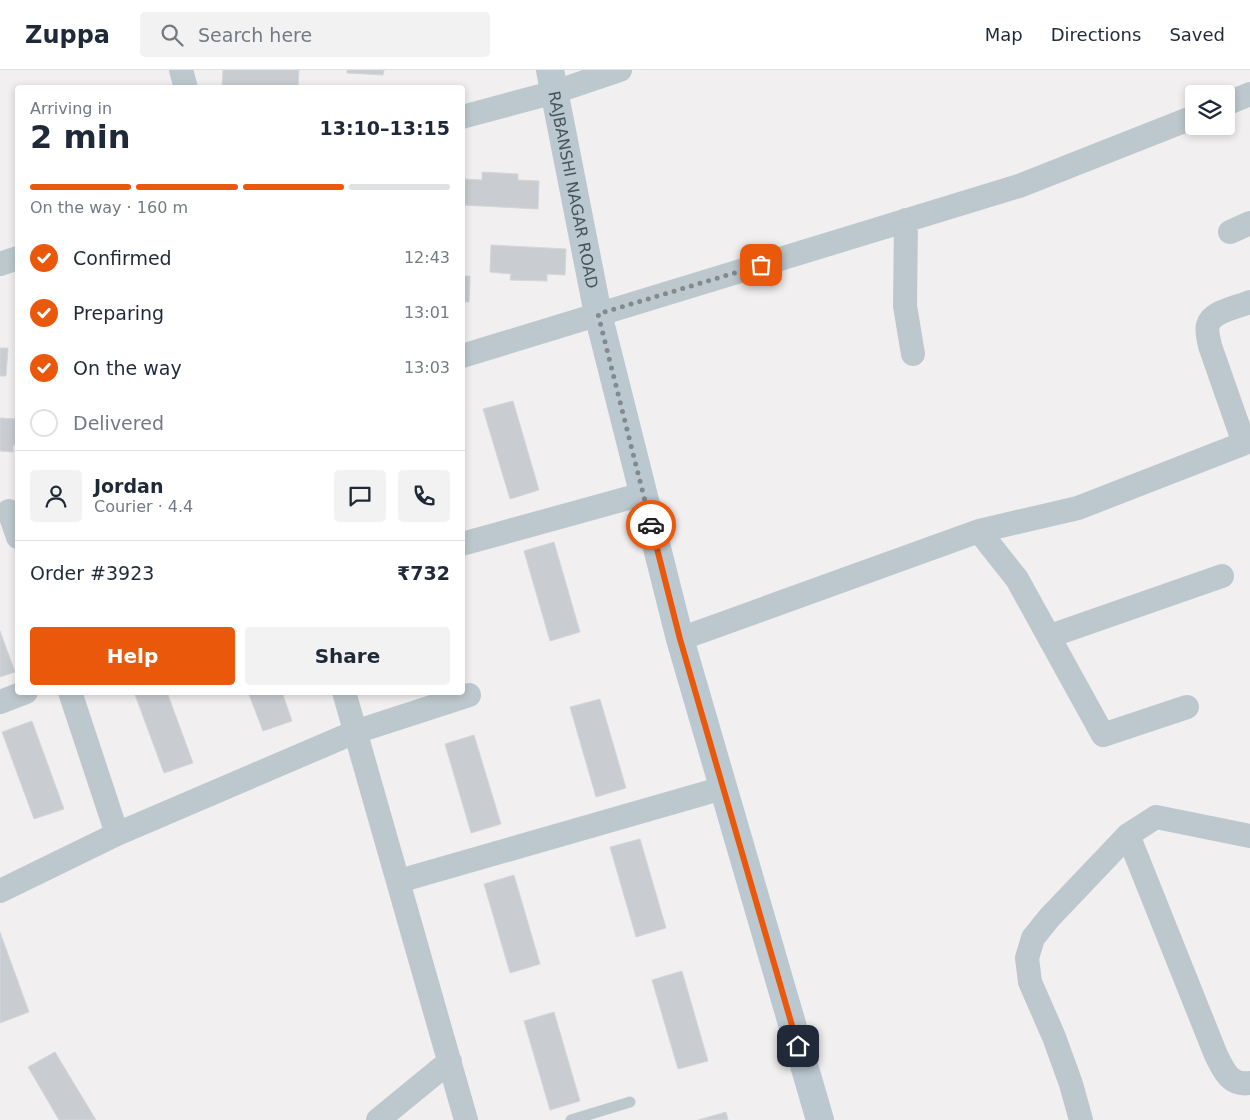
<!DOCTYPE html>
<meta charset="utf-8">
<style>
body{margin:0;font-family:"DejaVu Sans",sans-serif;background:#f2f2f3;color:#1f2937;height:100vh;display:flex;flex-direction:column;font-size:19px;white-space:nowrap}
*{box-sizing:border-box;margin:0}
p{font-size:16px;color:#747a83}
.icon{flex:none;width:28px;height:28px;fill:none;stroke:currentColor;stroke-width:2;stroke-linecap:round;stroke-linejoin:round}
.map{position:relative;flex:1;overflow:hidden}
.side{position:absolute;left:15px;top:15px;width:450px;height:610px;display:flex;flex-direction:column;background:#fff;border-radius:5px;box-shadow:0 2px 8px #0003}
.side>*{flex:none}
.buttons{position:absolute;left:1185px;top:15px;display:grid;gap:10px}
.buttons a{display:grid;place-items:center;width:50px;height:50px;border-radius:5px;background:#fff;box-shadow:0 2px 8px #0003;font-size:25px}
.pin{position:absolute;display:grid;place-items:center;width:42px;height:42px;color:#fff;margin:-21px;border-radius:10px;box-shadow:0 2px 8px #0006}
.courier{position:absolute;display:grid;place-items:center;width:50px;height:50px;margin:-25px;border:4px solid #ea580c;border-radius:50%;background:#fff;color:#222;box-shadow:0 1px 6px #0007}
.overview em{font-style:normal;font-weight:800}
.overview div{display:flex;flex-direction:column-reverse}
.overview{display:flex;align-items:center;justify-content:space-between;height:85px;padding:0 15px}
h1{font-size:32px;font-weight:800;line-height:38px}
.bar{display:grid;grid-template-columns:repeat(4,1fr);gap:8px 5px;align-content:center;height:60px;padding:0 15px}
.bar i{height:6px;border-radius:4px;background:#e0e1e3}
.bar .on{background:#ea580c}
.bar p{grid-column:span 4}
.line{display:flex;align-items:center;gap:12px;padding:0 15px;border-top:1px solid #e0e1e3}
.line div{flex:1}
.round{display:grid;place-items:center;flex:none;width:52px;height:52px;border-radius:5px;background:#f2f2f3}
ol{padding:0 15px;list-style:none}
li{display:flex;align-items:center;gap:15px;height:55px}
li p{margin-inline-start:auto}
li .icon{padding:5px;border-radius:50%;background:#ea580c;color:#fff;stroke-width:4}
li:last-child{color:#747a83}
li i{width:28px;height:28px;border:2px solid #e0e1e3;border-radius:50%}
.primary-button{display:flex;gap:10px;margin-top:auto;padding:10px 15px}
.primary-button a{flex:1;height:58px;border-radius:5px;background:#ea580c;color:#fff;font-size:20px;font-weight:800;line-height:58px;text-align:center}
.primary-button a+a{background:#f2f2f3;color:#1f2937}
header{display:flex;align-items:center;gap:30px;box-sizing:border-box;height:70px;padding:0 25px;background:#fff;border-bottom:1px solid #e0e1e3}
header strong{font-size:24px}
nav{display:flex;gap:28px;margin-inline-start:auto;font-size:18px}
.search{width:350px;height:45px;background:#f2f2f3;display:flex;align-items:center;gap:12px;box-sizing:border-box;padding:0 18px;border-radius:5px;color:#747a83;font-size:19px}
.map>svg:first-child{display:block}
</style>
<header>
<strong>Zuppa</strong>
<div class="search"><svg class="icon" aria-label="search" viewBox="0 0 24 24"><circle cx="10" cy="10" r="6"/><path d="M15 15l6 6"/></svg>Search here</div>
<nav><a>Map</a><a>Directions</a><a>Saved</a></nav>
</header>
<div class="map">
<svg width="1250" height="1050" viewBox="0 0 1250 1050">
<rect width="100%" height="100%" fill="#f1efef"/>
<path fill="#c9cdd1" stroke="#d3d6da" d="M 223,0 L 299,0 L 298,18 L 222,18 Z
M 347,0 L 384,0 L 383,5 L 347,3 Z
M 482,102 L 518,104 L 518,110 L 539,111 L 538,139 L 462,135 L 463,109 L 482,110 Z
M 491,175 L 566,179 L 565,205 L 547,204 L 547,211 L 510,210 L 511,204 L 490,202 Z
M 462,206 L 470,206 L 469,232 L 462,232 Z
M 0,278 L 8,278 L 6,306 L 0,306 Z
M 513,331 L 539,420 L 510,429 L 483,339 Z
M 0,348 L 18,349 L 18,375 L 13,375 L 13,382 L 0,381 Z
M 554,472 L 580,562 L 550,571 L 524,481 Z
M 0,561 L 15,602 L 0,607 Z
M 134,622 L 167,622 L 193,693 L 164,703 Z
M 248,622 L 282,622 L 292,651 L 263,661 Z
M 600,629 L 626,718 L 596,727 L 570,637 Z
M 32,651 L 64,739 L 34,749 L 2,662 Z
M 474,665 L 501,754 L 471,763 L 445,674 Z
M 640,769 L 666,858 L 636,867 L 610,777 Z
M 514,805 L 540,894 L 510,903 L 484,814 Z
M 0,862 L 29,942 L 0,953 Z
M 682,901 L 708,991 L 678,999 L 652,910 Z
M 554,942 L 580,1031 L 550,1040 L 524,951 Z
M 55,982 L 96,1050 L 59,1050 L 28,997 Z
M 726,1042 L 728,1050 L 698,1050 Z"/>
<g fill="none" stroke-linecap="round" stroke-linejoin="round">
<path stroke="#bdc8ce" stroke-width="11" d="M 571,1050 L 630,1032"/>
<path stroke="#bdc8ce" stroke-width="24" d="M 181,0 L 186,18
M 1226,34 L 1250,24
M 462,47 L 555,22 L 620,0
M 906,150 L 905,236 L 913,284
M 1230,162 L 1250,153
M 0,194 L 18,188
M 462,286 L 1019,116 L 1194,47
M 1244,373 L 1210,276 C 1209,270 1206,261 1208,255 C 1212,241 1238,237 1250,232
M 9,441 L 18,467
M 979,461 L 1017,509 L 1103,665 L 1187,637
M 462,474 L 643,424
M 1050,566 L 1222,506
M 680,569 L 979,461 L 1078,438 L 1250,371
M 70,622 L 117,764
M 344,622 L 466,1050
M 0,632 L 26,622
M 1128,765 L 1216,985 C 1224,1001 1230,1016 1250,1013
M 399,811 L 723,718
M 0,821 L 117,764 L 355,662 L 469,625
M 378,1050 L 450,991
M 1081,1050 L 1071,1014 L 1054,967 L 1030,912 L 1027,888 L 1033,868 L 1049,848 L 1128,765 L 1156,747 L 1250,766"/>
<path stroke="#bbc8d0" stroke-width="28" id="s1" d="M 550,0 L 598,244 L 680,569 L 820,1050"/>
</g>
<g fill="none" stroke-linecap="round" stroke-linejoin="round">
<path stroke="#828a8f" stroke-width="5" stroke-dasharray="0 9" d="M 651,455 L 598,244 L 761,195"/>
<path stroke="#ea580c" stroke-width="6" d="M 651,455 L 680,569 L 798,976"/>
</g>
<g text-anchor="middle" stroke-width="4.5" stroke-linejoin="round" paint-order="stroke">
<g font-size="16" fill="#47545c" stroke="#fff">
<text dy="6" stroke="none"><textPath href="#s1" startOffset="122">RAJBANSHI NAGAR ROAD</textPath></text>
</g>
</g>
</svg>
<div class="buttons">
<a><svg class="icon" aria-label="layers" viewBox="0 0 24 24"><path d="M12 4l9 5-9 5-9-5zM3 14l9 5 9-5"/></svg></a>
</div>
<div class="pin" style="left:761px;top:195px;background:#ea580c"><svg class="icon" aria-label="bag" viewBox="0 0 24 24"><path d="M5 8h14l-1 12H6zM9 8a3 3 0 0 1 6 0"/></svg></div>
<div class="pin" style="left:798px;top:976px;background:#1f2937"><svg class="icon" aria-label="home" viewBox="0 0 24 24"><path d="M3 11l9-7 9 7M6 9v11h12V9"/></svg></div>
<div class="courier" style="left:651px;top:455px"><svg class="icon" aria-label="car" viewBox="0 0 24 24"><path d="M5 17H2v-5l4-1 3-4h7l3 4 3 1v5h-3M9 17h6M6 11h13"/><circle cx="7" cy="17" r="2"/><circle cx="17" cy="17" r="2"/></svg></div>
<section class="side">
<div class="overview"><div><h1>2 min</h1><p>Arriving in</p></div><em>13:10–13:15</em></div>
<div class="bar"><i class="on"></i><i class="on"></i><i class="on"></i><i></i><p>On the way · 160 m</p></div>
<ol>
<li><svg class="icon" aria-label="check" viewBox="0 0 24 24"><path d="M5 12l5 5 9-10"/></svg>Confirmed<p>12:43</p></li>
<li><svg class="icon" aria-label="check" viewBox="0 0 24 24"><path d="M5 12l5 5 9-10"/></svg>Preparing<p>13:01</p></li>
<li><svg class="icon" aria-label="check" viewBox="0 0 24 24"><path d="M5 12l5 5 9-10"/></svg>On the way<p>13:03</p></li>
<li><i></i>Delivered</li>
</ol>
<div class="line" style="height:90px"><a class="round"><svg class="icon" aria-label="person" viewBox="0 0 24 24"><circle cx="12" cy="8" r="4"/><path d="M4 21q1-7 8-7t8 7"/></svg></a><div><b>Jordan</b><p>Courier · 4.4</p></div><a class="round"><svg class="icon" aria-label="chat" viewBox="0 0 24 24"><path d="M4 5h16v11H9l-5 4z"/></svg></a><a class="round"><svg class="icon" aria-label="phone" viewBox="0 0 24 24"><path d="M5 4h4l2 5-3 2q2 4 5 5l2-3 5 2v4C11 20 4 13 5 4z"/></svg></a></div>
<div class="line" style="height:65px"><div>Order #3923</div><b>₹732</b></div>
<div class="primary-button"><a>Help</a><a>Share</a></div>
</section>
</div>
